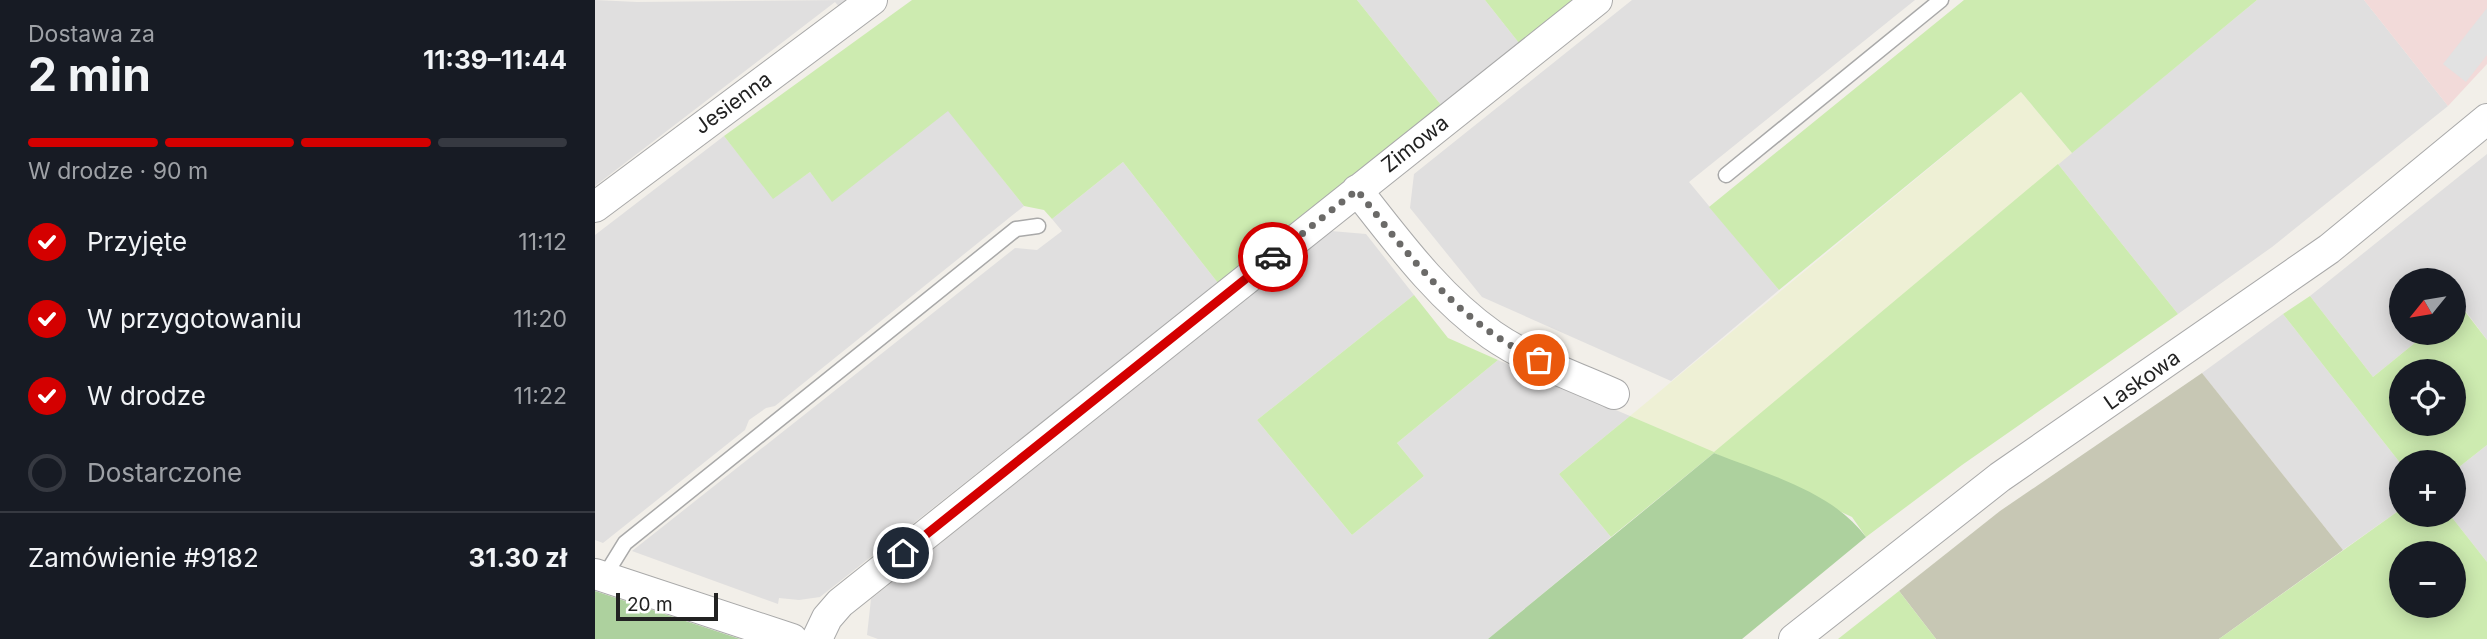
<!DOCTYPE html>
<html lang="pl">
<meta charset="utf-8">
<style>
body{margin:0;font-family:Inter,sans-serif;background:#242831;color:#f1f3f6;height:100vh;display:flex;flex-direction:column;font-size:26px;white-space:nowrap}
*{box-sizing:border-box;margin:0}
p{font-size:23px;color:#9ea1a6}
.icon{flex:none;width:38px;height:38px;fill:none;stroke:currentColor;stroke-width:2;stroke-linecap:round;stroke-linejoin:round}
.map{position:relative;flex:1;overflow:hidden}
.side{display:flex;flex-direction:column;background:#171b24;width:595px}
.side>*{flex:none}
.needle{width:46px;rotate:240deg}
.fabs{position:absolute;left:1794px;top:268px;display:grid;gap:14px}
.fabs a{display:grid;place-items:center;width:77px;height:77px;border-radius:50%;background:#171b24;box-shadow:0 4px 18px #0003;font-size:35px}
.scale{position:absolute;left:21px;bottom:18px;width:102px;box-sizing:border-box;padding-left:7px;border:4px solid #222;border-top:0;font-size:19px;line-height:24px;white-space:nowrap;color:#222;-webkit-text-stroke:5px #fff;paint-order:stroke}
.pin{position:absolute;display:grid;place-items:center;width:60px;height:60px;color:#fff;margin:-30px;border:4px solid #fff;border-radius:50%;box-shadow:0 2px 7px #0007}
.courier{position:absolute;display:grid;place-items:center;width:70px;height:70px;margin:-35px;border:5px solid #d40000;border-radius:50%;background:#fff;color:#222;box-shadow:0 2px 9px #0007}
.headline em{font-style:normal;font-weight:700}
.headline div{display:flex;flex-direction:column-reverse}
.headline{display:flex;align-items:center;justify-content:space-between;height:119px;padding:0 28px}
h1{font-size:46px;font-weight:700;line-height:52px}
.bar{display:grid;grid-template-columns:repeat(4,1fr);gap:10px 7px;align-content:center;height:84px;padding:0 28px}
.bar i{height:9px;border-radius:5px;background:#363941}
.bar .current{background:#d40000}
.bar p{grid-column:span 4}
.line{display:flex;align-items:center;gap:18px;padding:0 28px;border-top:2px solid #363941}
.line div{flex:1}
ol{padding:0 28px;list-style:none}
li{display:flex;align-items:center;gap:21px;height:77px}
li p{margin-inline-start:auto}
li .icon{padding:7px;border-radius:50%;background:#d40000;color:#fff;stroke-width:4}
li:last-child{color:#9ea1a6}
li i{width:38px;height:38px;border:4px solid #363941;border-radius:50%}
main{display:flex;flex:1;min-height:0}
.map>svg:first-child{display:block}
</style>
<main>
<section class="side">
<div class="headline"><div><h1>2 min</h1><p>Dostawa za</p></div><em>11:39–11:44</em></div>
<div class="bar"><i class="current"></i><i class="current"></i><i class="current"></i><i></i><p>W drodze · 90 m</p></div>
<ol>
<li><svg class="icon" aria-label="check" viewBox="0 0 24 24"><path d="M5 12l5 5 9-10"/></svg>Przyjęte<p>11:12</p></li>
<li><svg class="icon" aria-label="check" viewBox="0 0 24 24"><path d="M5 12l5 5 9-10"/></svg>W przygotowaniu<p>11:20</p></li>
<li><svg class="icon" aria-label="check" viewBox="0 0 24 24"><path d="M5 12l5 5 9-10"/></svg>W drodze<p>11:22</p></li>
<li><i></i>Dostarczone</li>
</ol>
<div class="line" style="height:91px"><div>Zamówienie #9182</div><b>31.30 zł</b></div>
</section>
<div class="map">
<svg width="1892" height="639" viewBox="0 0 1892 639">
<rect width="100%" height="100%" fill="#f2efe9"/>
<path fill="#e0dfdf" d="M 0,0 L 42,2 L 255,0 L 245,8 L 240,2 L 0,186 Z
M 762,0 L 890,0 L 924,43 L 846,105 Z
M 1037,0 L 1320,0 L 1094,182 L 1184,290 L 1076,381 L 887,297 L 815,208 L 819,174 Z
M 1662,0 L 1769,0 L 1853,106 L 1677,247 L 1583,314 L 1463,164 Z
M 353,110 L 429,206 L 180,406 L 171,408 L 154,420 L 150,430 L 8,543 L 0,540 L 0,235 L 129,136 L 178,198 L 215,172 L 237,201 Z
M 1892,154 L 1892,340 L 1866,305 L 1859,311 L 1858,280 L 1806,280 L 1806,332 L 1832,333 L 1778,377 L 1715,296 Z
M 528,162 L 623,283 L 225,597 L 204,600 L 184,598 L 183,604 L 37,551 L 420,248 L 442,250 L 467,231 L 457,219 Z
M 736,231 L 771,234 L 819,295 L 662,420 L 757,535 L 829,476 L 802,443 L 903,360 L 1035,416 L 964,474 L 1016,537 L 893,639 L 283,639 L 272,635 L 276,599 Z
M 1688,314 L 1806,464 L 1806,509 L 1748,550 L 1607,373 Z
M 1892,445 L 1892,562 L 1855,515 L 1858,514 L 1859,471 Z"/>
<path fill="#f2dad9" d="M 1769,0 L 1892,0 L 1892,64 L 1853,106 Z"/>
<path fill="#c7c7b4" d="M 1607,373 L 1748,550 L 1624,639 L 1341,639 L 1304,591 L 1405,511 Z"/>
<path fill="#eef0d5" d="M 1426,92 L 1477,153 L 1119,453 L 1035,416 Z"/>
<path fill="#cdebb0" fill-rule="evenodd" d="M 317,0 L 762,0 L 846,105 L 623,283 L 528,162 L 457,219 L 449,210 L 429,206 L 353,111 L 237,202 L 215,172 L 178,199 L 129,136 Z
M 890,0 L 978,0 L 924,43 Z
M 1369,0 L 1662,0 L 1477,153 L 1426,92 L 1184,290 L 1114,207 Z
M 1463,164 L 1583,314 L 1367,465 L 1271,537 L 1257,517 L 1119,453 L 1016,537 L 964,474 L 1035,416 L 1119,452 Z
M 819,295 L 853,338 L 903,360 L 802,443 L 829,476 L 757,535 L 662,420 Z
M 1715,296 L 1778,377 L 1832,333 L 1858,332 L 1859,311 L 1865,305 L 1892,340 L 1892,445 L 1859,471 L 1858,462 L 1806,464 L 1688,314 ZM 1806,371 L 1858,371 L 1858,424 L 1806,424 Z
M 1806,509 L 1806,514 L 1855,515 L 1892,562 L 1892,639 L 1624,639 ZM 1806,553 L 1858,553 L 1858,606 L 1806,606 Z
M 1304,591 L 1341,639 L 1243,639 Z"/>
<path fill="#add19e" d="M 1119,453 C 1171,474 1237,491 1271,537 L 1147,639 L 893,639 Z
M 0,591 L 145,639 L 0,639 Z"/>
<path fill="#e2e2e2" d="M 1892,8 L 1892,55 L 1871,82 L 1848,64 Z"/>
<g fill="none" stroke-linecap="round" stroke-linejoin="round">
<g stroke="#a9a9a9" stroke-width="17">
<path id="lane" d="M 1131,175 L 1346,0
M 9,577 L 30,543 L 421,229 L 443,226"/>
</g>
<g stroke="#a9a9a9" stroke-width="32">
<path id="street" d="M 762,190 C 803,242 843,297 897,335 C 933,360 978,376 1019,394
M 0,207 L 277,0
M 0,574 L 197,639
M 222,639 L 232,618 L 245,603 L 1002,0
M 1199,639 L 1405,477 L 1734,249 L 1892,119"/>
</g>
<use href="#lane" stroke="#fff" stroke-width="14"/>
<use href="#street" stroke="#fff" stroke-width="30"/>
</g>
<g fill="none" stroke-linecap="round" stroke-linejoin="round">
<path stroke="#6b6a68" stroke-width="7" stroke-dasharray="0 12.6" d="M 678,257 L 762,190 C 815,257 864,324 944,360"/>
<path stroke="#d40000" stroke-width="9" d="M 308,553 L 678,257"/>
</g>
<g text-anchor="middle" stroke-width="5" stroke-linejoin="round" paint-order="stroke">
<g font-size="21" fill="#222" stroke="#fff">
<text transform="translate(138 103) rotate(-36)" y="7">Jesienna</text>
<text transform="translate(820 144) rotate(-38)" y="7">Zimowa</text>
<text transform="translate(1547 380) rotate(-35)" y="7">Laskowa</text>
</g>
</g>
</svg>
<div class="fabs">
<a><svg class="needle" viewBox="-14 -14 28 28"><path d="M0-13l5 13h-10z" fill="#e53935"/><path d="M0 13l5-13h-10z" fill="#9ea1a6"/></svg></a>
<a><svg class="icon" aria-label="locate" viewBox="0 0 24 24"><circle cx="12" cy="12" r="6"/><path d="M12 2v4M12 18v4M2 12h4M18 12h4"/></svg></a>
<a>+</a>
<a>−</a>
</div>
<div class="scale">20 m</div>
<div class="pin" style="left:944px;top:360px;background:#ea580c"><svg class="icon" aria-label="bag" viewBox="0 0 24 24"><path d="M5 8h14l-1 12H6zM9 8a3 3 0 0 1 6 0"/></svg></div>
<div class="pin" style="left:308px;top:553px;background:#1f2937"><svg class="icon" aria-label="home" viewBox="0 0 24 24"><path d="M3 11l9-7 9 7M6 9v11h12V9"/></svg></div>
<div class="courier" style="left:678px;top:257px"><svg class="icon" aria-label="car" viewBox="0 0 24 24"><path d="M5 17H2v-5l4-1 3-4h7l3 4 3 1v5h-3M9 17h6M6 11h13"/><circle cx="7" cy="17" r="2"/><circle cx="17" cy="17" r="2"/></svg></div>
</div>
</main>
